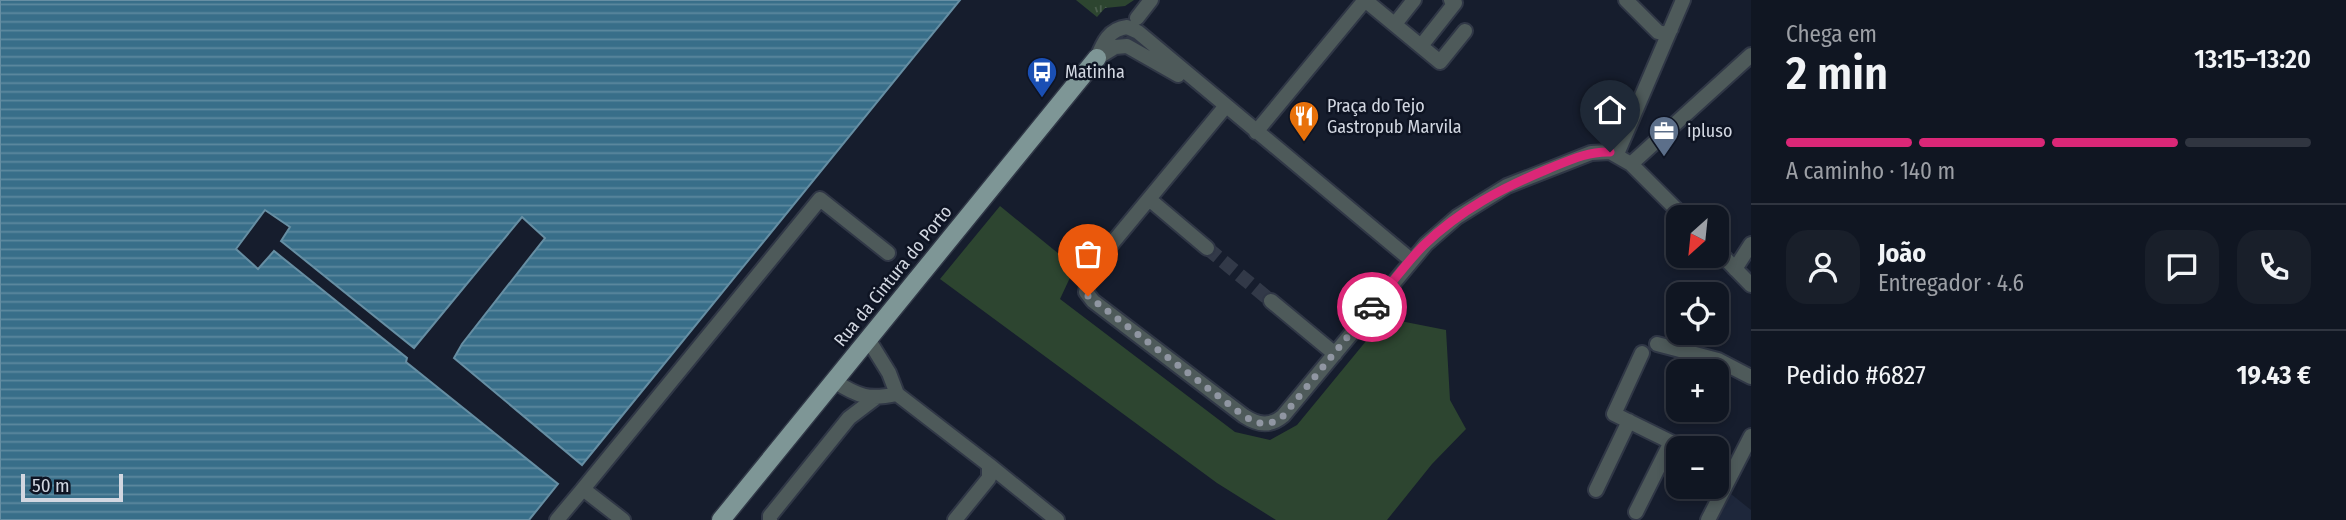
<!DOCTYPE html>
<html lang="pt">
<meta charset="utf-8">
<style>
body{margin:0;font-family:"Fira Sans Condensed",sans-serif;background:#191f2a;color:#f1f3f6;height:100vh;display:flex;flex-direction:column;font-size:26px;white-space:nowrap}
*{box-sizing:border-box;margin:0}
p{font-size:23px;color:#9c9fa5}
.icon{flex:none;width:38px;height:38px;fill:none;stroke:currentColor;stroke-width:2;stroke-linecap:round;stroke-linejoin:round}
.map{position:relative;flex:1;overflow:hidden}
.sheet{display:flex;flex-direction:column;background:#101622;width:595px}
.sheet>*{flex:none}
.needle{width:46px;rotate:207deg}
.fabs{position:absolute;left:1666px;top:205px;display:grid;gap:14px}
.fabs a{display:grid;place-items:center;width:63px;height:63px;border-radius:14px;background:#101622;box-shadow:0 4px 10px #0003,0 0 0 2px #303540;font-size:35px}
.scale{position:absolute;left:21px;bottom:18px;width:102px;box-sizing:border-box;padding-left:7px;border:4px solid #d2d7e1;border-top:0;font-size:19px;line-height:24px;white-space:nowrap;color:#d2d7e1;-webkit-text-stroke:5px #0e1423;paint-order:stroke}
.pin{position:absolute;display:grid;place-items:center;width:60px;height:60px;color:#fff;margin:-72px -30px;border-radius:50% 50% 50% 0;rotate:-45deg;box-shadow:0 0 7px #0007}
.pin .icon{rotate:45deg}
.courier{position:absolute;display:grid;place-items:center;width:70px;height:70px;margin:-35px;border:5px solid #db2777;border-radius:50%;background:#fff;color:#222;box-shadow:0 2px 9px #0007}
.summary em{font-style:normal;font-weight:600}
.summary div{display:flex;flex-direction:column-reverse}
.summary{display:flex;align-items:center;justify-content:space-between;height:119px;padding:0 35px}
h1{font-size:46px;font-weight:600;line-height:52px}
.bar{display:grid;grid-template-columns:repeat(4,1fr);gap:10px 7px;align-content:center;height:84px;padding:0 35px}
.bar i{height:9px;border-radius:5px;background:#303540}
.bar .active{background:#db2777}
.bar p{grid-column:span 4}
.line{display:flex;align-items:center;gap:18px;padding:0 35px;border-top:2px solid #303540}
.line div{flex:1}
.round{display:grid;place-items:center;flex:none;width:74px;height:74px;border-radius:21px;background:#191f2a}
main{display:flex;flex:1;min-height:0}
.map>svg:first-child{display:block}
</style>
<main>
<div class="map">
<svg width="1751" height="520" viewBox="0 0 1751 520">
<defs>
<pattern id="park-tufts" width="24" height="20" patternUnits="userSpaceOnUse" patternTransform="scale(1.75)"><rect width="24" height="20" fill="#2d4530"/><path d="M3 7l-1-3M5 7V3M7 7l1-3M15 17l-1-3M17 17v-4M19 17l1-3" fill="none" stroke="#4b5f4e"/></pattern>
<pattern id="water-rules" width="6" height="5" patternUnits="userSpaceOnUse" patternTransform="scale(1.75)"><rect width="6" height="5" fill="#386e89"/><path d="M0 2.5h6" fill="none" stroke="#5d899f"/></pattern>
</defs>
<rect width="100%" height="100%" fill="#161d2d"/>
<path fill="#1e273b" d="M 1731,494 L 1751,510 L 1751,520 L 1718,520 Z"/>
<path fill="#2d4530" d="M 1000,206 L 1075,267 L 1060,299 L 1235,432 L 1270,440 L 1297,425 L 1385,318 L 1446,330 L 1450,400 L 1466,429 L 1432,464 L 1387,520 L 1276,520 L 1217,483 L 940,279 Z"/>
<path fill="url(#park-tufts)" d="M 1076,0 L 1134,0 L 1125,6 L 1105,8 L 1097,17 Z"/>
<path fill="url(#water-rules)" stroke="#668ea3" stroke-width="2" d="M 0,0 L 960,0 L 582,465 L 454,358 L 462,344 L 545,238 L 522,217 L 414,348 L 281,241 L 290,227 L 265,210 L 236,249 L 258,269 L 274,251 L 407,358 L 406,362 L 558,484 L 529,520 L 0,520 Z"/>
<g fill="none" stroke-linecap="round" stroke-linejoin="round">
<path stroke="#323948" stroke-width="14" stroke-dasharray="14 7" stroke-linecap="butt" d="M 1207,248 L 1271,301"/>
<g stroke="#303746" stroke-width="18">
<path id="minor" d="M 1365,0 L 1440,62 L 1465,31
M 1626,0 L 1658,32 L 1666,34 L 1671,29
M 1137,18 L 1151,0
M 1395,24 L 1414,0
M 1421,46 L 1455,3 L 1451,0
M 1097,58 C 1103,43 1109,29 1127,27 L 1138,32 L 1411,260
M 1097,58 L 1115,47 L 1127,46 L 1178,75
M 1225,107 L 1100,258 L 1089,277 L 1086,292 L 1093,301 L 1244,416 C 1258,425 1270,427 1283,416 L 1426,244 L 1457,217 L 1507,186 L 1591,153 L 1610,152 L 1631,164 L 1684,217
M 1256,132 L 1365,0
M 1617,154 L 1683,0
M 1631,164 L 1751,55
M 1149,199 L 1207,248
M 1717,250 L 1751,285
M 1735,269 L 1751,244
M 1271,301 L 1335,354
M 868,339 L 889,373 L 897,394 L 989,465 L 989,478 L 955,520
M 1657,344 L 1718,360 L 1751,377
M 1642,353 L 1614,414 L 1683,448
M 834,381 C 859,397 869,400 897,394
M 989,465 L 1057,520
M 1717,465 L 1732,473
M 1596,490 L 1629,421
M 1636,512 L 1671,442
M 557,520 L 583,489
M 623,520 L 583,489 L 820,199 L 888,253
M 770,520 L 770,516 L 849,418 L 874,399
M 1708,520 L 1751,436"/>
</g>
<g stroke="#303746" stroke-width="21">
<path id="major" d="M 721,520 L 1097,58"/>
</g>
<use href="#minor" stroke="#4e5a5a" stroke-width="14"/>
<use href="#major" stroke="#7e9696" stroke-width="18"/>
</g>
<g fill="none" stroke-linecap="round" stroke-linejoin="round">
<path stroke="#9096a2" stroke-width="7" stroke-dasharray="0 12.6" d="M 1088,296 L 1244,416 C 1259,425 1270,427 1283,416 L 1372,307"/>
<path stroke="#db2777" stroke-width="9" d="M 1372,307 C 1389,287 1405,264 1424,245 C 1460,210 1502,188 1548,169 C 1568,161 1588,151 1610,152"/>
</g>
<defs>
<g id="bus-pin" transform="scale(1.575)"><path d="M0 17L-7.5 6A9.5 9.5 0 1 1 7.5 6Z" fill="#1a4fb4" stroke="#0e1423"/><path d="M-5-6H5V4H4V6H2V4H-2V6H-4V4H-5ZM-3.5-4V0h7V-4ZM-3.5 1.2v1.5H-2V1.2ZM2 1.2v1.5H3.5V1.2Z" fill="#fff"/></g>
<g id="restaurant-pin" transform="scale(1.575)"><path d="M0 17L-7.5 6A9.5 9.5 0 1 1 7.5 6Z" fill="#e8710a" stroke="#0e1423"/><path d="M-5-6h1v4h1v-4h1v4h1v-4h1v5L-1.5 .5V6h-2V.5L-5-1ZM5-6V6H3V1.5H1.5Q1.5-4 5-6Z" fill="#fff"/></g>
<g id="office-pin" transform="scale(1.575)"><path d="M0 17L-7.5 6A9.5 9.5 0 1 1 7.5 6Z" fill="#5c6f8a" stroke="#0e1423"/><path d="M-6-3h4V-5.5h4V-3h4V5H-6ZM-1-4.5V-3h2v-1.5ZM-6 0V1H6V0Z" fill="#fff"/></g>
</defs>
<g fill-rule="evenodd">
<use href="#bus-pin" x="1042" y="72"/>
<use href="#restaurant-pin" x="1304" y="116"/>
<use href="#office-pin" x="1664" y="131"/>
</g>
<g text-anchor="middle" stroke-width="5" stroke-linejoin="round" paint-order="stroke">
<g font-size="18" fill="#d2d7e1" stroke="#0e1423" text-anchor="start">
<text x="1065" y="78">Matinha</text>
<text x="1327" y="112">Praça do Tejo<tspan x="1327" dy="21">Gastropub Marvila</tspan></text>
<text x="1687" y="137">ipluso</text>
</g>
<g font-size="18" fill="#d2d7e1" stroke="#0e1423">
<text transform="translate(893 276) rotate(-51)" y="6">Rua da Cintura do Porto</text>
</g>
</g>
</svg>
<div class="fabs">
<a><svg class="needle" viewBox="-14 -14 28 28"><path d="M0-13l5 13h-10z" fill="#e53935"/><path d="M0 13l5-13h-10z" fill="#9c9fa5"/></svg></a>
<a><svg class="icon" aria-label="locate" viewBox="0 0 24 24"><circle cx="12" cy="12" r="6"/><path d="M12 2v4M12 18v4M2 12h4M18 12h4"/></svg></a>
<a>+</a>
<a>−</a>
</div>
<div class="scale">50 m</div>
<div class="pin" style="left:1088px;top:296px;background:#ea580c"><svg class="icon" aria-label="bag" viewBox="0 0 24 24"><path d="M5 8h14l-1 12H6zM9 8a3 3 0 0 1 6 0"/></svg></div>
<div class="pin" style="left:1610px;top:152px;background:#1f2937"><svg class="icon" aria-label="home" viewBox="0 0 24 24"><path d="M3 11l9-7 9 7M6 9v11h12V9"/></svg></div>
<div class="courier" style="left:1372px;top:307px"><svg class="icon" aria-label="car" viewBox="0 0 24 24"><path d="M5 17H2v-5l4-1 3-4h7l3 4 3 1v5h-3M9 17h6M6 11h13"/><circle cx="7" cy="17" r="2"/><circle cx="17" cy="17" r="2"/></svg></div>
</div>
<section class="sheet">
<div class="summary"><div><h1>2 min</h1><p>Chega em</p></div><em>13:15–13:20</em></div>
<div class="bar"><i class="active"></i><i class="active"></i><i class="active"></i><i></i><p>A caminho · 140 m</p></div>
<div class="line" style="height:126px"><a class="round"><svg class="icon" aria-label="person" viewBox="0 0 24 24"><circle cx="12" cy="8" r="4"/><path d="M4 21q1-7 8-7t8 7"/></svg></a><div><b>João</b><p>Entregador · 4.6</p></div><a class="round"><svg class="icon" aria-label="chat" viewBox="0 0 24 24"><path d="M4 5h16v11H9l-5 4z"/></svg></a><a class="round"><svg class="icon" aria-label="phone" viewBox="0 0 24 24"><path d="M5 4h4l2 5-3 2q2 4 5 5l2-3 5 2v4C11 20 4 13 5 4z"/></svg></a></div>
<div class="line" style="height:91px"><div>Pedido #6827</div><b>19.43 €</b></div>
</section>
</main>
